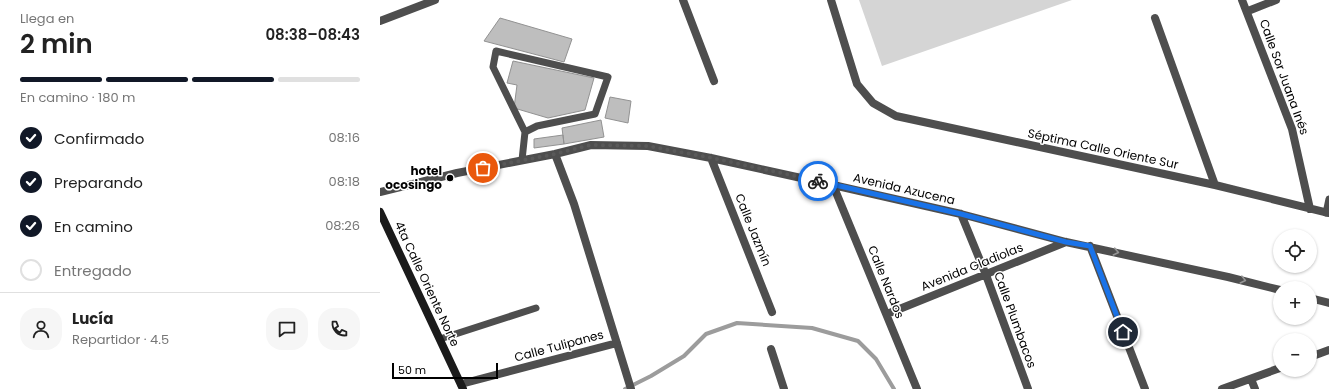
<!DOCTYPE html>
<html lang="es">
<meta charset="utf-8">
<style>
body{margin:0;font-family:Poppins,sans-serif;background:#f6f6f6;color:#222;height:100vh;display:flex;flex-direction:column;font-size:15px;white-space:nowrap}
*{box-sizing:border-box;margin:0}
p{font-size:13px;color:#767676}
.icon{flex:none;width:22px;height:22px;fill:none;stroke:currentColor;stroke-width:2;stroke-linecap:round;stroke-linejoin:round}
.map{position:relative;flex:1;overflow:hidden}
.panel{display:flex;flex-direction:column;background:#fff;width:380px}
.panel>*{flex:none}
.buttons{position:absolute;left:893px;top:229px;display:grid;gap:8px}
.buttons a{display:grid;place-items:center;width:44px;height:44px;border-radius:50%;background:#fff;box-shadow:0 1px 3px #0004;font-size:20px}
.scale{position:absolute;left:12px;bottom:10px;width:106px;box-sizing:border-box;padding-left:4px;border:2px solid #000;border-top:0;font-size:11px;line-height:14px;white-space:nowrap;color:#000;-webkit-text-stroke:3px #fff;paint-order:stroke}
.pin{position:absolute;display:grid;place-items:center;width:34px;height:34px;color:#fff;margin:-17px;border:2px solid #fff;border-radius:50%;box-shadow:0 1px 4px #0007}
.courier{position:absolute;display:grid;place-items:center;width:40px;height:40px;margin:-20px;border:3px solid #1a73e8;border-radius:50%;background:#fff;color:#222;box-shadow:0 1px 5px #0007}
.headline em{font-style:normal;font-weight:600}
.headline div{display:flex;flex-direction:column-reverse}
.headline{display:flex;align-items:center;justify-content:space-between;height:68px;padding:0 20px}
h1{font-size:26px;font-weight:600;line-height:30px}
.bar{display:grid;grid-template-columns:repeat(4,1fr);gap:6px 4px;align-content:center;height:48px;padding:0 20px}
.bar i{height:5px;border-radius:3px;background:#e0e0e0}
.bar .selected{background:#111827}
.bar p{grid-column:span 4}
.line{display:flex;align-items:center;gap:10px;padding:0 20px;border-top:1px solid #e0e0e0}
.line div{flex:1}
.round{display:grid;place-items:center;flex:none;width:42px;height:42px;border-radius:16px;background:#f6f6f6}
ol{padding:0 20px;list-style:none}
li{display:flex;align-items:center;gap:12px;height:44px}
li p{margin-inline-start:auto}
li .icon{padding:4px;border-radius:50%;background:#111827;color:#fff;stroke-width:4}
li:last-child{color:#767676}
li i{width:22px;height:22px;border:2px solid #e0e0e0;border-radius:50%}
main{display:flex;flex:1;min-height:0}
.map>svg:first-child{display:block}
</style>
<main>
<section class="panel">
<div class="headline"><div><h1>2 min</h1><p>Llega en</p></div><em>08:38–08:43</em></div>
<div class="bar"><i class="selected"></i><i class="selected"></i><i class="selected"></i><i></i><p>En camino · 180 m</p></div>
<ol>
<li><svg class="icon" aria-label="check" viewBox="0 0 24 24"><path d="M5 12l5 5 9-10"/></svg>Confirmado<p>08:16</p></li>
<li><svg class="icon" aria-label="check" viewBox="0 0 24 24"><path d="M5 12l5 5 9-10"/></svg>Preparando<p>08:18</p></li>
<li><svg class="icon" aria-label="check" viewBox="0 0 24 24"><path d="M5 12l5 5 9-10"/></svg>En camino<p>08:26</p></li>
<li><i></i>Entregado</li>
</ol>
<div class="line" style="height:72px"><a class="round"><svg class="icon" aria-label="person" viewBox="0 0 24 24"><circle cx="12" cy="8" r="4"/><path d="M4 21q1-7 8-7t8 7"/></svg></a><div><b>Lucía</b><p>Repartidor · 4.5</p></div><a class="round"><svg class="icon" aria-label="chat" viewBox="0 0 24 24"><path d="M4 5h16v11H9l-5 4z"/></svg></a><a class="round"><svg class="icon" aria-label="phone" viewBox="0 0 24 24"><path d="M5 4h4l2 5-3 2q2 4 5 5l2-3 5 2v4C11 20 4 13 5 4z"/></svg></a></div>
</section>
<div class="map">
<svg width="949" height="389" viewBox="0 0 949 389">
<rect width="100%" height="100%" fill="#fff"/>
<path fill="#d5d5d5" d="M 479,0 L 692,0 L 502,66 Z"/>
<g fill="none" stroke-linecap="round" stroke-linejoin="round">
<path stroke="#9c9c9c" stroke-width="4" d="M 245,389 L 271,376 L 304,356 L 326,334 L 357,323 L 432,328 L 478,341 L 496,359 L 514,389"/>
</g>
<path fill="#bebebe" stroke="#929292" d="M 120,18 L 192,39 L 184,62 L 104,41 Z
M 133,61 L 214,78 L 205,110 L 168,118 L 134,108 L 137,85 L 127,83 Z
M 230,97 L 251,101 L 248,123 L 225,118 Z
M 221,120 L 224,137 L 184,144 L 182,128 Z
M 183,135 L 184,144 L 154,148 L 154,139 Z"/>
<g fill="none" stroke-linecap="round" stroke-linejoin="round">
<path stroke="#4e4e4e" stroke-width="7" d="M 142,160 L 145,132 L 157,126 L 215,114 L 228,77 L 116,51 L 113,67 L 145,132
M 946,213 L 949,199
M 60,339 L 156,308"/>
<path stroke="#4e4e4e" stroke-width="8" d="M 303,0 L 334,81
M 451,0 L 477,84 L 493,103 L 516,116 L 835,185 L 949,213
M 862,0 L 912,129 L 930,209
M 868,11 L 896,0
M 775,18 L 835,185
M 175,154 L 194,204 L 251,389
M 331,158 L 392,312
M 453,185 L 537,389
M 0,192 L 77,173 L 175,154 L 211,145 L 268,146 L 331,158 L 453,185 L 581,214 L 686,242 L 848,277 L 900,290
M 581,214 L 606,275 L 648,389
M 710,246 L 765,389
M 930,298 L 949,303
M 507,314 L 686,242
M 391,349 L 404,389
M 930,357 L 949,350
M 871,379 L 875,389
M 81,384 L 237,343
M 842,389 L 900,368"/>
<path stroke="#4e4e4e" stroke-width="8" d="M 0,21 L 55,0"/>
<path stroke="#1b1b1b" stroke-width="8" d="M 0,212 L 83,389"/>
</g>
<defs><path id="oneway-chevron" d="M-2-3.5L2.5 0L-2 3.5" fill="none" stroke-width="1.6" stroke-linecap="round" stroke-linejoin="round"/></defs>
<g stroke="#959595">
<use href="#oneway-chevron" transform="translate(736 252) rotate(12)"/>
<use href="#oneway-chevron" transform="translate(863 280) rotate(14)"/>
</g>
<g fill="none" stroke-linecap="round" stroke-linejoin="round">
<path stroke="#595959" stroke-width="4" stroke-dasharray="0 7.2" d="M 103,168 L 175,154 L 211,145 L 268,146 L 332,158 L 438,181"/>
<path stroke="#1a73e8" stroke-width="5" d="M 438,181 L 581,214 L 686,242 L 710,246 L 743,332"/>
</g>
<circle fill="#000" stroke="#fff" stroke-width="1.5" cx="70" cy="178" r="4"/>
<g text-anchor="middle" stroke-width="3" stroke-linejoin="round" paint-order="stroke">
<g font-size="12" fill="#000" stroke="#fff">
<text transform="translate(904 77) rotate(70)" y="4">Calle Sor Juana Inés</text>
<text transform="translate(723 149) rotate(12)" y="4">Séptima Calle Oriente Sur</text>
<text transform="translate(524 189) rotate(13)" y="4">Avenida Azucena</text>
<text transform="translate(373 230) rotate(68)" y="4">Calle Jazmín</text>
<text transform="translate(592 267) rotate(-22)" y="4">Avenida Gladiolas</text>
<text transform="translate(506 282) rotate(68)" y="4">Calle Nardos</text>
<text transform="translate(47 284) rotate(65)" y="4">4ta Calle Oriente Norte</text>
<text transform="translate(635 320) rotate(70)" y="4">Calle Plumbacos</text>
<text transform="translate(179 346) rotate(-15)" y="4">Calle Tulipanes</text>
</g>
<g font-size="12" font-weight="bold" fill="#000" stroke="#fff" text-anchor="end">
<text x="62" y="175">hotel<tspan x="62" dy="14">ocosingo</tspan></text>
</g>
</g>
</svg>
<div class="buttons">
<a><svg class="icon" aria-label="locate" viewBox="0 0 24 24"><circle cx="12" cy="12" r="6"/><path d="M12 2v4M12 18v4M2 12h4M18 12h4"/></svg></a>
<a>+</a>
<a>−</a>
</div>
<div class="scale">50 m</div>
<div class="pin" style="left:103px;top:168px;background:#ea580c"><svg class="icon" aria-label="bag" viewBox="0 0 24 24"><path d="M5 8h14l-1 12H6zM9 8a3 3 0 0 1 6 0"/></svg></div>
<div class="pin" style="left:743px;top:332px;background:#1f2937"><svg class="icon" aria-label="home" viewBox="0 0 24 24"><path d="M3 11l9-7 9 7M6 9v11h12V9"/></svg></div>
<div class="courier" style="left:438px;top:181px"><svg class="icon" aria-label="bike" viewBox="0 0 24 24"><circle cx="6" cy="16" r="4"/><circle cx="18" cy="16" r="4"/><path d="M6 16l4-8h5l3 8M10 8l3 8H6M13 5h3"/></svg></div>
</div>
</main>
